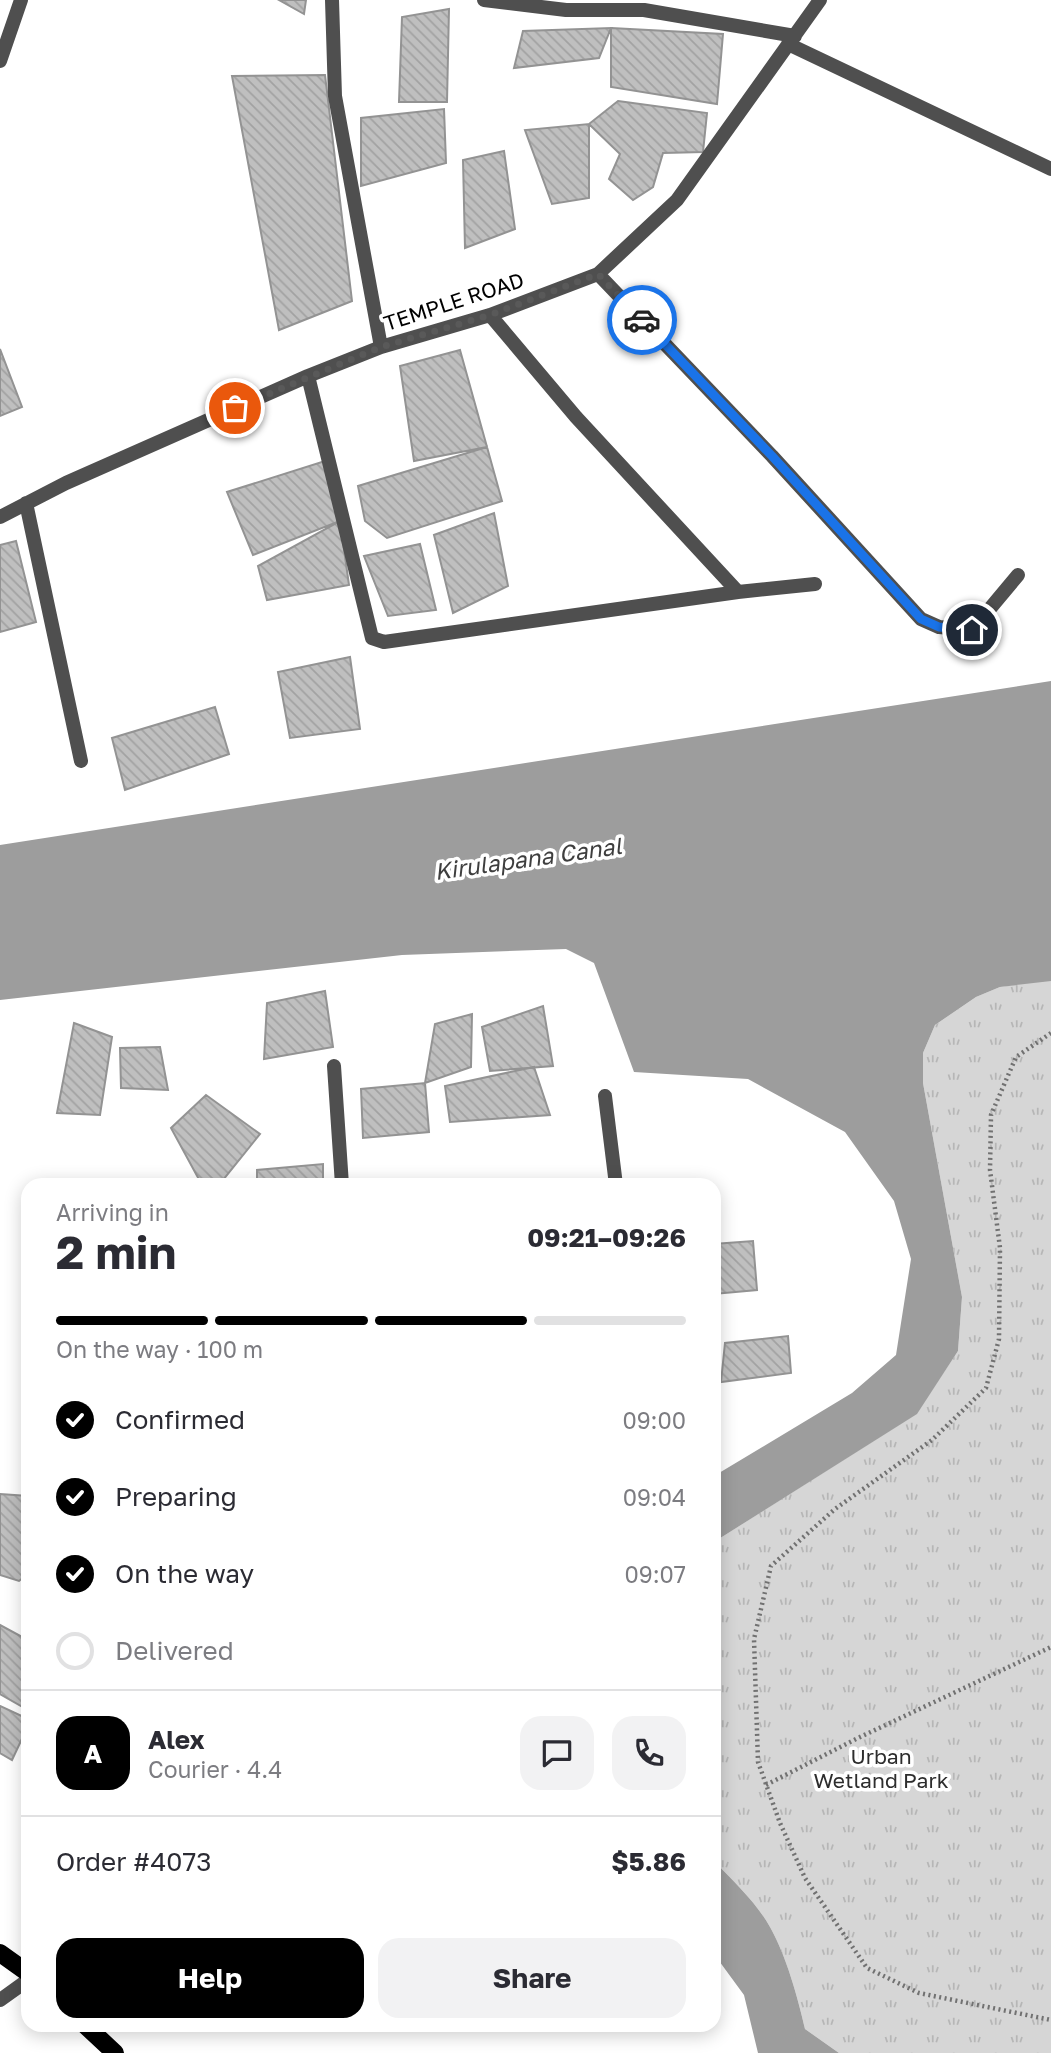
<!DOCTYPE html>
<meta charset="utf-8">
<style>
body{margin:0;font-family:"Golos Text",sans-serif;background:#f2f2f3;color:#2b2b33;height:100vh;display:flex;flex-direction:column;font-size:26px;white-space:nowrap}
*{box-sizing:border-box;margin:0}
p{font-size:23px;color:#7c7c81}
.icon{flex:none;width:38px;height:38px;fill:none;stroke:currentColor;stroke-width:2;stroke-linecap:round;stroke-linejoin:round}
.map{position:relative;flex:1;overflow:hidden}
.details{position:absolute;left:21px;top:1178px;width:700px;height:854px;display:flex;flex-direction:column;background:#fff;border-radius:21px;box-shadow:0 4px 18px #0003}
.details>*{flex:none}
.pin{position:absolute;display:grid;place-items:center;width:60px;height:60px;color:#fff;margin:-30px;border:4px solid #fff;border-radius:50%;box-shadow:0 2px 7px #0007}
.courier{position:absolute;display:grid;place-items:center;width:70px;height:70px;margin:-35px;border:5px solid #1a73e8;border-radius:50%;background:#fff;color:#222;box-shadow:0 2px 9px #0007}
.summary em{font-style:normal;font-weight:700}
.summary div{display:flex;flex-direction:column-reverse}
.summary{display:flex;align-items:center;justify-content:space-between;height:119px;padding:0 35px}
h1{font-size:46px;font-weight:700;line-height:52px}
.bar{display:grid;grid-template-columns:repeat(4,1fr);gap:10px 7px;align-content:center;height:84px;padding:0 35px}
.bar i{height:9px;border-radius:5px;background:#e1e1e2}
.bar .current{background:#000}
.bar p{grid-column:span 4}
.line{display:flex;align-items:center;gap:18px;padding:0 35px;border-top:2px solid #e1e1e2}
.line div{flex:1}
.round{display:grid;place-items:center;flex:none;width:74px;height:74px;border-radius:21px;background:#f2f2f3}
ol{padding:0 35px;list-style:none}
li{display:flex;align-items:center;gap:21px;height:77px}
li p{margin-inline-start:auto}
li .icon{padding:7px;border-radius:50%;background:#000;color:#fff;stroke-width:4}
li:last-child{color:#7c7c81}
li i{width:38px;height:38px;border:4px solid #e1e1e2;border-radius:50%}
.button{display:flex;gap:14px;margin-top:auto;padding:14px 35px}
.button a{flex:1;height:80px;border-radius:21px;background:#000;color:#fff;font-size:28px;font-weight:700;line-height:80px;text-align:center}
.button a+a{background:#f2f2f3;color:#2b2b33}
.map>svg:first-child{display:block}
</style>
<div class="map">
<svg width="1051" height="2053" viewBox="0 0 1051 2053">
<defs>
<pattern id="park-tufts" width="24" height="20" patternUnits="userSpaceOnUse" patternTransform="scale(1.75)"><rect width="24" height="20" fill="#d6d6d6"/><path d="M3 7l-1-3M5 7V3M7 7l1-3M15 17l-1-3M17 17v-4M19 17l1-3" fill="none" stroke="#b6b6b6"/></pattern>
<pattern id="building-back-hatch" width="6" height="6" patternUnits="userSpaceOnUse" patternTransform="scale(1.75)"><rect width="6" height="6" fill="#bfbfbf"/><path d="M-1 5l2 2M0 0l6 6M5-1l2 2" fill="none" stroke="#a2a2a2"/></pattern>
</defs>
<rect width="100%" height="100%" fill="#fff"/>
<path fill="url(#park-tufts)" d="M 1046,980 L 1051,981 L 1051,2053 L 839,2053 L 805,2029 C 798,1998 786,1955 770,1927 C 756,1902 734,1882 714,1861 L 714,1542 L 916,1414 L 958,1351 L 962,1297 L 923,1083 L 923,1053 L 935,1025 L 976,997 L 1000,987 Z"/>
<path fill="#9d9d9d" d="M 1051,681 L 1051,981 L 1000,987 L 976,997 L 935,1025 L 923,1053 L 923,1083 L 962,1297 L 958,1351 L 917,1414 L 714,1542 L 714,1476 L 852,1393 L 896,1355 L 911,1259 L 894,1201 L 845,1132 L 748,1079 L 634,1072 L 594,963 L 566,949 L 402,955 L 0,1000 L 0,845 Z
M 714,1861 C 734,1882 756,1902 770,1927 C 786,1955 798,1998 805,2029 L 839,2053 L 758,2053 L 744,1995 L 714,1954 Z"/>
<path fill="url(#building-back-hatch)" stroke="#939393" stroke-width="2" d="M 279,0 L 306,0 L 304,14 Z
M 449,9 L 447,102 L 399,102 L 402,17 Z
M 611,28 L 723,34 L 717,104 L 611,87 Z
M 611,28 L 599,58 L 514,68 L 523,31 Z
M 325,75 L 352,301 L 279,330 L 232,76 Z
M 618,101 L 707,113 L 703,152 L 663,153 L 653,187 L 633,200 L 609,179 L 620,154 L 589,124 Z
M 444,109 L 446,163 L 361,186 L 361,118 Z
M 589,124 L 589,198 L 552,204 L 525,130 Z
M 504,151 L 515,229 L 465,248 L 463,160 Z
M 0,349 L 22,407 L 0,416 Z
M 460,350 L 487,447 L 414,461 L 400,366 Z
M 487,447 L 502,501 L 387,538 L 365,521 L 358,486 Z
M 325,461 L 340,521 L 253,555 L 227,492 Z
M 494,513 L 508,586 L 453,613 L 434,535 Z
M 340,521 L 349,585 L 267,600 L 258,566 Z
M 16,541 L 36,622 L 0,632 L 0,545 Z
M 420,544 L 436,610 L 388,616 L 364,556 Z
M 350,657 L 360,729 L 290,738 L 278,672 Z
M 215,707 L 229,754 L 125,790 L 112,738 Z
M 325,991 L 333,1047 L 264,1059 L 267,1003 Z
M 543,1006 L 553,1066 L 490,1071 L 482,1027 Z
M 472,1014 L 471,1067 L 425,1083 L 435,1024 Z
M 74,1023 L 112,1037 L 100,1115 L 57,1113 Z
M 160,1047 L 168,1090 L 121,1088 L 120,1048 Z
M 534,1067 L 550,1115 L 450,1122 L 445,1086 Z
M 425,1083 L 429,1132 L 363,1138 L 361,1089 Z
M 206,1095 L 260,1134 L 219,1185 L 202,1185 L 171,1128 Z
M 323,1164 L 323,1185 L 257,1185 L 257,1170 Z
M 753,1241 L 757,1290 L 714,1294 L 714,1244 Z
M 788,1336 L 791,1373 L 721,1382 L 725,1343 Z
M 0,1494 L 28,1496 L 28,1574 L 19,1581 L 0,1575 Z
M 0,1625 L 28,1640 L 28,1710 L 0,1694 Z
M 0,1706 L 28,1719 L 28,1726 L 12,1760 L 0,1753 Z"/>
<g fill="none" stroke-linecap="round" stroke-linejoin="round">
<path stroke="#717171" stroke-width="4.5" stroke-dasharray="2 3.5" stroke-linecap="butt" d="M 1051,1033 L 1016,1057 L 991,1115 L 990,1170 L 1000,1248 L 999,1339 L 986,1388 L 932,1440 L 835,1509 L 771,1566 L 754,1639 L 758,1762 L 780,1823 L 805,1878 L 867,1968 L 919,1993 L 1051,2020
M 766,1785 L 858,1738 L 1051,1647"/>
<path stroke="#4f4f4f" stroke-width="14" d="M 332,0 L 335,96 L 381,347
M 484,0 L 566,10 L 644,10 L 795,36
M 788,44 L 1051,169
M 0,61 L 21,0
M 598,274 L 772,456 L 921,619 L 939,627 L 972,630 L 1018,575
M 490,315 L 576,417 L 738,592
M 308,376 L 372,638 L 384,642 L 738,592 L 815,584
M 26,503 L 81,761
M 0,517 L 66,483 L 308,376 L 381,347 L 490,315 L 598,274 L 677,200 L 820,0
M 334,1066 L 342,1185
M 605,1096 L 616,1185
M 0,2000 L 28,1980"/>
<path stroke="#000" stroke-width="18" d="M 0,1953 L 28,1973
M 85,2025 L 115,2053"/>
</g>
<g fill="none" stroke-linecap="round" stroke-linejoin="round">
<path stroke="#595959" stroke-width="7" stroke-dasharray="0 12.6" d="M 235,408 L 381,347 L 490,315 L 598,274 L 642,320"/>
<path stroke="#1a73e8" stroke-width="9" d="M 642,320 L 772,456 L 921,619 L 939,627 L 972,630"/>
</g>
<g text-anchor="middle" stroke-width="7" stroke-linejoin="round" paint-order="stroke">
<g font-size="21" fill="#000" stroke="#fff">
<text transform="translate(454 302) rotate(-18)" y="7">TEMPLE ROAD</text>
</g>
<g font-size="21" fill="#2d2d2d" stroke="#fff">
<text x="881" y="1764">Urban<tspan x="881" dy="24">Wetland Park</tspan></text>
</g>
<g font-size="23" font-style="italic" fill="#3e3e3e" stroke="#fff">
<text transform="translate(528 859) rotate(-8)" y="8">Kirulapana Canal</text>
</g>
</g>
</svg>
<div class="pin" style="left:235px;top:408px;background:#ea580c"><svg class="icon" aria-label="bag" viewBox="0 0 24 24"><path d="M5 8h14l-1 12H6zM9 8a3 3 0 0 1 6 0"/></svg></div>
<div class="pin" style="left:972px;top:630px;background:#1f2937"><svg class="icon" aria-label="home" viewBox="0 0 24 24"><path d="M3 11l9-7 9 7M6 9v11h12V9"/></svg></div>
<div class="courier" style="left:642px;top:320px"><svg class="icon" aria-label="car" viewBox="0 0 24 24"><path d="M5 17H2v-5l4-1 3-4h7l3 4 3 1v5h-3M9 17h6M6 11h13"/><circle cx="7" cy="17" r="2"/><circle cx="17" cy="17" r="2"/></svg></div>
<section class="details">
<div class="summary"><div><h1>2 min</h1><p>Arriving in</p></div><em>09:21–09:26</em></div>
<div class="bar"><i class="current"></i><i class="current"></i><i class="current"></i><i></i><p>On the way · 100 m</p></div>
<ol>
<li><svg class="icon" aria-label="check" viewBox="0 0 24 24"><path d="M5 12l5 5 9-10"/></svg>Confirmed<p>09:00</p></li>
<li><svg class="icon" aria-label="check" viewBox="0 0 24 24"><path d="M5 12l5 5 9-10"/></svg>Preparing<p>09:04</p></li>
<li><svg class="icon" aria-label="check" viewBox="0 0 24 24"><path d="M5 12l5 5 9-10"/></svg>On the way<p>09:07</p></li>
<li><i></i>Delivered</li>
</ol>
<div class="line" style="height:126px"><b class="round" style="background:#000;color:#fff">A</b><div><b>Alex</b><p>Courier · 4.4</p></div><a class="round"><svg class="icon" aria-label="chat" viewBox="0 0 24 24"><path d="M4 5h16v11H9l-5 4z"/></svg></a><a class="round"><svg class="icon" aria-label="phone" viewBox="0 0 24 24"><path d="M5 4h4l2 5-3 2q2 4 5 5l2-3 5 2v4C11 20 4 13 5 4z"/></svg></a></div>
<div class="line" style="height:91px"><div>Order #4073</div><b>$5.86</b></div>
<div class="button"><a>Help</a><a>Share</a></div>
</section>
</div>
